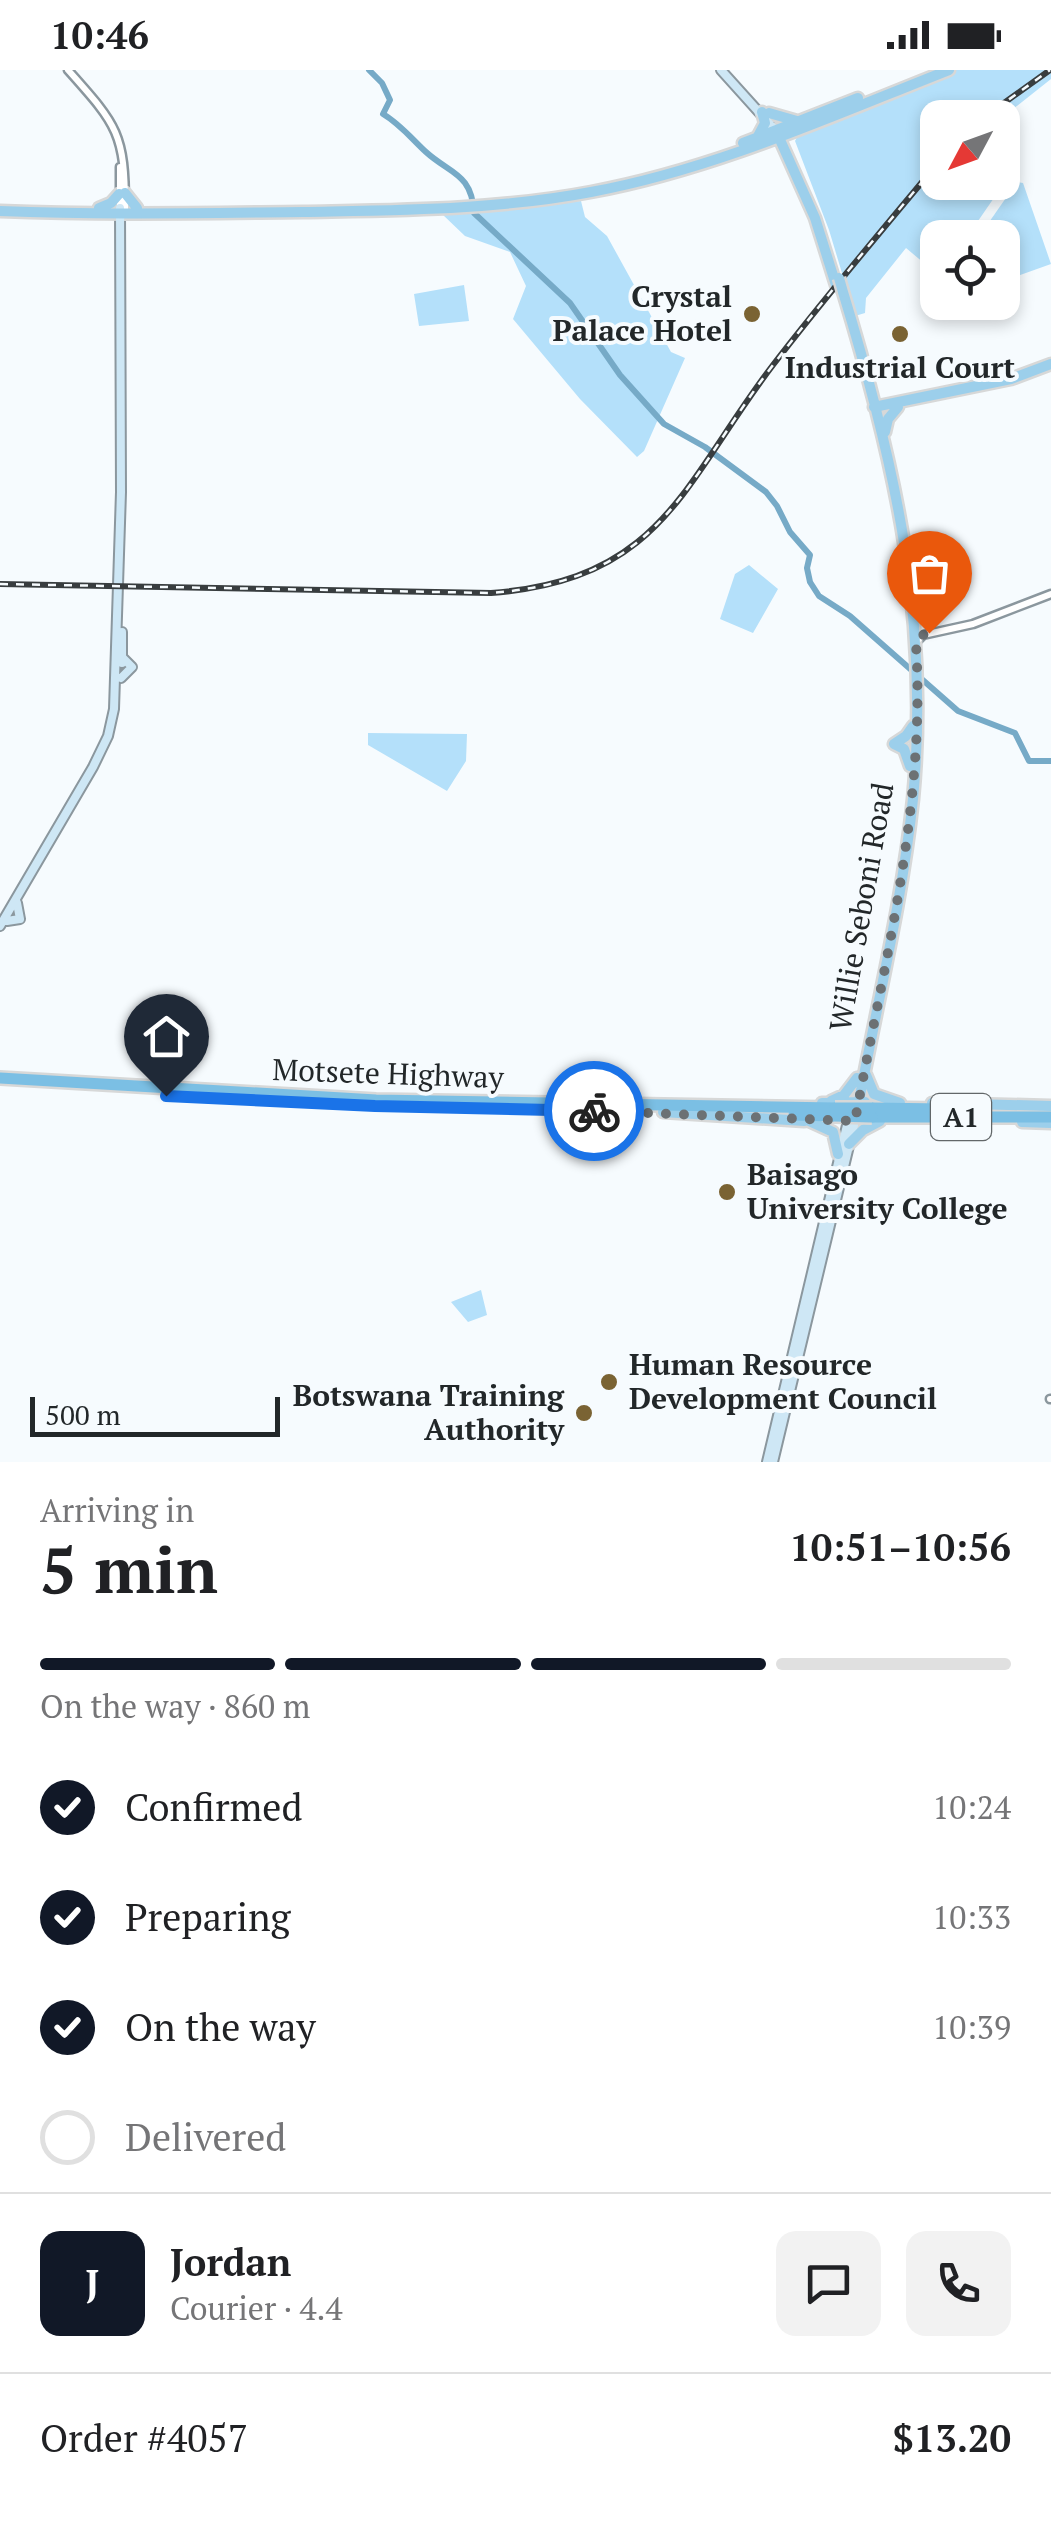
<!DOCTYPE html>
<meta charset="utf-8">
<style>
body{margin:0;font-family:"PT Serif",serif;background:#f2f2f2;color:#202124;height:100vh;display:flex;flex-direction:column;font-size:38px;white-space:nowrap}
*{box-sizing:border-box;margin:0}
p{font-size:32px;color:#757577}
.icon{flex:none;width:55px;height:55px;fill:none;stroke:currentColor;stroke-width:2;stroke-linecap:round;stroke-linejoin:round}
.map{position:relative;height:1392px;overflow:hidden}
.details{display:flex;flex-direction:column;background:#fff;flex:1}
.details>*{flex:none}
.needle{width:65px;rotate:229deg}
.fabs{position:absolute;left:920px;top:30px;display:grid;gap:20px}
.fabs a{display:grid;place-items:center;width:100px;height:100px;border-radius:20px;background:#fff;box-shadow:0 5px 15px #0003;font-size:50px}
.scale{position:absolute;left:30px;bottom:25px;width:250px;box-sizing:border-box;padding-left:10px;border:5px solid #222729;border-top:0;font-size:28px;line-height:35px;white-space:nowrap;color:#222729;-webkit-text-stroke:8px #f6fbfe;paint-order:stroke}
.pin{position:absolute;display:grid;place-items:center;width:85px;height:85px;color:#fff;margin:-102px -42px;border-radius:50% 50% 50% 0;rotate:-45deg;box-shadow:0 0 10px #0007}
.pin .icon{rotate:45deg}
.courier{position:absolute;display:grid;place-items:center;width:100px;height:100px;margin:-50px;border:8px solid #1a73e8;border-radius:50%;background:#fff;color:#222;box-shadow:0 2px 12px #0007}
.overview em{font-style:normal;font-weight:700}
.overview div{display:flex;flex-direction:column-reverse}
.overview{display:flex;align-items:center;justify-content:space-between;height:170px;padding:0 40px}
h1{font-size:65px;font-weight:700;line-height:75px}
.bar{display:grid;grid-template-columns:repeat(4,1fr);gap:15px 10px;align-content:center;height:120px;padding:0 40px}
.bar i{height:12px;border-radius:8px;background:#e0e0e0}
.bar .current{background:#111827}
.bar p{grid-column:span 4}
.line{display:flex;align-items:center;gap:25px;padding:0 40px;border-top:2px solid #e0e0e0}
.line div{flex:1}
.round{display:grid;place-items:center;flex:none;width:105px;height:105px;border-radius:20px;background:#f2f2f2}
ol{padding:0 40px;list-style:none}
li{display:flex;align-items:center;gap:30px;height:110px}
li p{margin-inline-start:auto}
li .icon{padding:10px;border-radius:50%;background:#111827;color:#fff;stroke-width:4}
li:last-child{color:#757577}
li i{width:55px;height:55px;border:5px solid #e0e0e0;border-radius:50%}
.status{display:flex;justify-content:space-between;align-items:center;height:70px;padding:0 50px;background:#fff;direction:ltr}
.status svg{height:28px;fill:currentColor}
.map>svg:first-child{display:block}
</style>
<div class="status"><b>10:46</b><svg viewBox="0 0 49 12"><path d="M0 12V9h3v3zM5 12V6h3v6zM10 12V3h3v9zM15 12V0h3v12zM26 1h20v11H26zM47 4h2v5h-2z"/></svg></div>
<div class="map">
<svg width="1051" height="1392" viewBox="0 0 1051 1392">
<rect width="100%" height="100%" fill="#f6fbfe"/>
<path fill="#b4e0fa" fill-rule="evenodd" d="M 956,0 L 1051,0 L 1051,9 L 1008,43 L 1006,70 L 1018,93 L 967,167 L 938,168 L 937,204 L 906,178 L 866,228 L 865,243 L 855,246 L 829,160 L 795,71 L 798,65 ZM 938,48 L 1002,48 L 1002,112 L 938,112 Z
M 1017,112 L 1023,113 L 1051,194 L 1009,209 L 1003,192 L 1002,168 L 992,167 L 985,158 Z
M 581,131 L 585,147 L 607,166 L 671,282 L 685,288 L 644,381 L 637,387 L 580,329 L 513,249 L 526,216 L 510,182 L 465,166 L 442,144 Z
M 464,215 L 469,251 L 419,256 L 414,224 Z
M 749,495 L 778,519 L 753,563 L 720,549 L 735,504 Z
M 368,663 L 467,664 L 466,691 L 447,721 L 368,675 Z
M 481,1220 L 487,1245 L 468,1252 L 451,1232 Z"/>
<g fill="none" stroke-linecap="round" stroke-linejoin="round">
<path stroke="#76aac7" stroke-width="6" d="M 369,0 L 382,13 L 390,30 L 383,44 C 400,54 412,69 426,82 C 450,104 472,103 474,143 L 570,233 L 620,305 L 664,354 L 705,377 L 766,422 L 777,436 L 790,462 L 810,485 L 807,498 L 810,512 L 819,526 L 850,546 L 958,641 L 1015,663 L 1029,691 L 1051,691"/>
<g stroke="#8b979e" stroke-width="11">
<path id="tertiary" d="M 68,0 C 117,55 125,63 125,138
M 120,97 L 120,138
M 916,572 L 923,565 L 973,554 L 1051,524
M 1050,1329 L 1051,1329"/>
</g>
<g stroke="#8b979e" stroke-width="12">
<path id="secondary" d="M 721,0 L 775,60
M 122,593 L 122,562
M 121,608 L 132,597 L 122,587
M 7,851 L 20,849 L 17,833
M 0,856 L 93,697 L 108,666 L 114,639 L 121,422 L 120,138
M 767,1392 L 848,1051
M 773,1392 L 855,1051"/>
</g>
<g stroke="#d7d8d8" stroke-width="15">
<path id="primary" d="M 769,43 L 797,51
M 777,63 L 815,148 L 836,215
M 758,66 L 765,53 L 762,42
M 743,73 L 858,28
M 125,123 L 137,138
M 99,138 L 111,133 L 119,124
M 0,141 C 101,145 202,143 303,142 C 400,140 496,140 591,122 C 715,99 832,46 949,0
M 843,222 C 895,393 930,548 913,729 C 902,834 876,938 857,1042
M 874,337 L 1011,309 L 1051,294
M 885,362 L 888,349 L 898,337
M 910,696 L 904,679 L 894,674 L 906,666 L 913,656
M 866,1005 L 874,1024 L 900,1033
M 831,1031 L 844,1025 L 857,1008
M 822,1033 L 865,1032
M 932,1033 L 1051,1036
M 663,1042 L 804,1051
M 809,1051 L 833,1062 L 838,1084
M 1022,1052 L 1051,1053
M 849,1074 L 863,1060 L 880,1051"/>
</g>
<g stroke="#d7d8d8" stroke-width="16">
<path id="trunk" d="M 0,1008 L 376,1030 L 835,1038
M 872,1038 L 943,1039
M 794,1045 L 834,1046
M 872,1047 L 1051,1047"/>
</g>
<use href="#tertiary" stroke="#fff" stroke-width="6"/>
<use href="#secondary" stroke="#cee7f5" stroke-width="8"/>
<use href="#primary" stroke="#9ccfeb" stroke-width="10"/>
<use href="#trunk" stroke="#7bbfe4" stroke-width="11"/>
<g stroke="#383d3f" stroke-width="6">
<path id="rail" d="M 983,48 L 1050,0
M 0,514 L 491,523 C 663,510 683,413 773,295 C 826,226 882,160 938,93"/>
</g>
<use href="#rail" stroke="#f6fbfe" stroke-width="2.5" stroke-dasharray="8" stroke-linecap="butt"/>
<g stroke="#d7d8d8" stroke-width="15" stroke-linecap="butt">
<path id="primary-bridge" d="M 839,208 L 843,222"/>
</g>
<g stroke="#d7d8d8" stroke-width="16" stroke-linecap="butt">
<path id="trunk-bridge" d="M 835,1038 L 872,1038
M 834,1046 L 872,1047"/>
</g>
<use href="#primary-bridge" stroke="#9ccfeb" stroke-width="10"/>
<use href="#trunk-bridge" stroke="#7bbfe4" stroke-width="11"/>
</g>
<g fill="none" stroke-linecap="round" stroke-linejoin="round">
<path stroke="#6c7174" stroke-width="10" stroke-dasharray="0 18" d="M 594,1041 L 855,1051 C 884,893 926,735 916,574 L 920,566 L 929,563"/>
<path stroke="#1a73e8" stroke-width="12" d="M 166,1026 L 375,1036 L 594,1041"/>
</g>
<g fill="#7a6333" stroke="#f6fbfe" stroke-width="4">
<circle cx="752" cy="244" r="10"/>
<circle cx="900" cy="264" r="10"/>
<circle cx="727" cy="1122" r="10"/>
<circle cx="609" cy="1312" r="10"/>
<circle cx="584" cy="1343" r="10"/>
</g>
<g text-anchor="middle" stroke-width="8" stroke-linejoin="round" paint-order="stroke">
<rect fill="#f6fbfe" stroke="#626769" stroke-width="2.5" x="931" y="1024" width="60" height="46" rx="8"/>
<g font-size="28" font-weight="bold" fill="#222729">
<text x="961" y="1057">A1</text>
</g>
<g font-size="30" font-weight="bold" fill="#222729" stroke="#f6fbfe" text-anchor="end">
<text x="732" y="237">Crystal<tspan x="732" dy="34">Palace Hotel</tspan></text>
<text x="900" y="308" text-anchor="middle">Industrial Court</text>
<text x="747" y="1115" text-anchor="start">Baisago<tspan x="747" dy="34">University College</tspan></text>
<text x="629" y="1305" text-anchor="start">Human Resource<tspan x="629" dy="34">Development Council</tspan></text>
<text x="564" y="1336">Botswana Training<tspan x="564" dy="34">Authority</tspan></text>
</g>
<g font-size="30" fill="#222729" stroke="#f6fbfe">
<text transform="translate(862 837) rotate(-80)" y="10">Willie Seboni Road</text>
<text transform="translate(388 1004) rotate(2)" y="10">Motsete Highway</text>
</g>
</g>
</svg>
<div class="fabs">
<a><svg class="needle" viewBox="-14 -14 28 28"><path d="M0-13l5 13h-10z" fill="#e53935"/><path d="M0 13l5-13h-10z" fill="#757577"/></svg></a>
<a><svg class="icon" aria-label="locate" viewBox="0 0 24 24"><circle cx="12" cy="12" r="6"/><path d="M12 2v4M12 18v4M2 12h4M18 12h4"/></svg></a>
</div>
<div class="scale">500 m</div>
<div class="pin" style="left:929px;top:563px;background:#ea580c"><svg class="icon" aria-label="bag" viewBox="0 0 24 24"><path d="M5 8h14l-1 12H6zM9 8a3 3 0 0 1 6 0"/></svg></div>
<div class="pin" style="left:166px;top:1026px;background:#1f2937"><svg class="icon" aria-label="home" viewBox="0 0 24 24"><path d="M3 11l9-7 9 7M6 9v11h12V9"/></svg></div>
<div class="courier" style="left:594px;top:1041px"><svg class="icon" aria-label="bike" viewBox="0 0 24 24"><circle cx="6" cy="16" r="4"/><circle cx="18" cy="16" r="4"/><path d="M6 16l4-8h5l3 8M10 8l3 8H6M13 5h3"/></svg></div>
</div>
<section class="details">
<div class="overview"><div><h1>5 min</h1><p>Arriving in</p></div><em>10:51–10:56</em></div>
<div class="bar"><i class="current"></i><i class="current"></i><i class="current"></i><i></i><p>On the way · 860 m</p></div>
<ol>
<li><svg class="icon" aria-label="check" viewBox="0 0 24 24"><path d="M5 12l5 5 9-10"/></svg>Confirmed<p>10:24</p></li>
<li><svg class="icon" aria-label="check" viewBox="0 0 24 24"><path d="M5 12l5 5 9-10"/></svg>Preparing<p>10:33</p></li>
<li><svg class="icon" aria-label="check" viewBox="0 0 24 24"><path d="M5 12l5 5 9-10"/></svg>On the way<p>10:39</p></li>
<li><i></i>Delivered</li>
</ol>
<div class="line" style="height:180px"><b class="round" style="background:#111827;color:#fff">J</b><div><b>Jordan</b><p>Courier · 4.4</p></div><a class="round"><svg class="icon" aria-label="chat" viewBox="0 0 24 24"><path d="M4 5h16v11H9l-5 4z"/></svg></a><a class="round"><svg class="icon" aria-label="phone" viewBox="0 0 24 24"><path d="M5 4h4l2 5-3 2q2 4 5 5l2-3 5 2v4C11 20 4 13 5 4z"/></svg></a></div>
<div class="line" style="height:130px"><div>Order #4057</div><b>$13.20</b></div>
</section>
